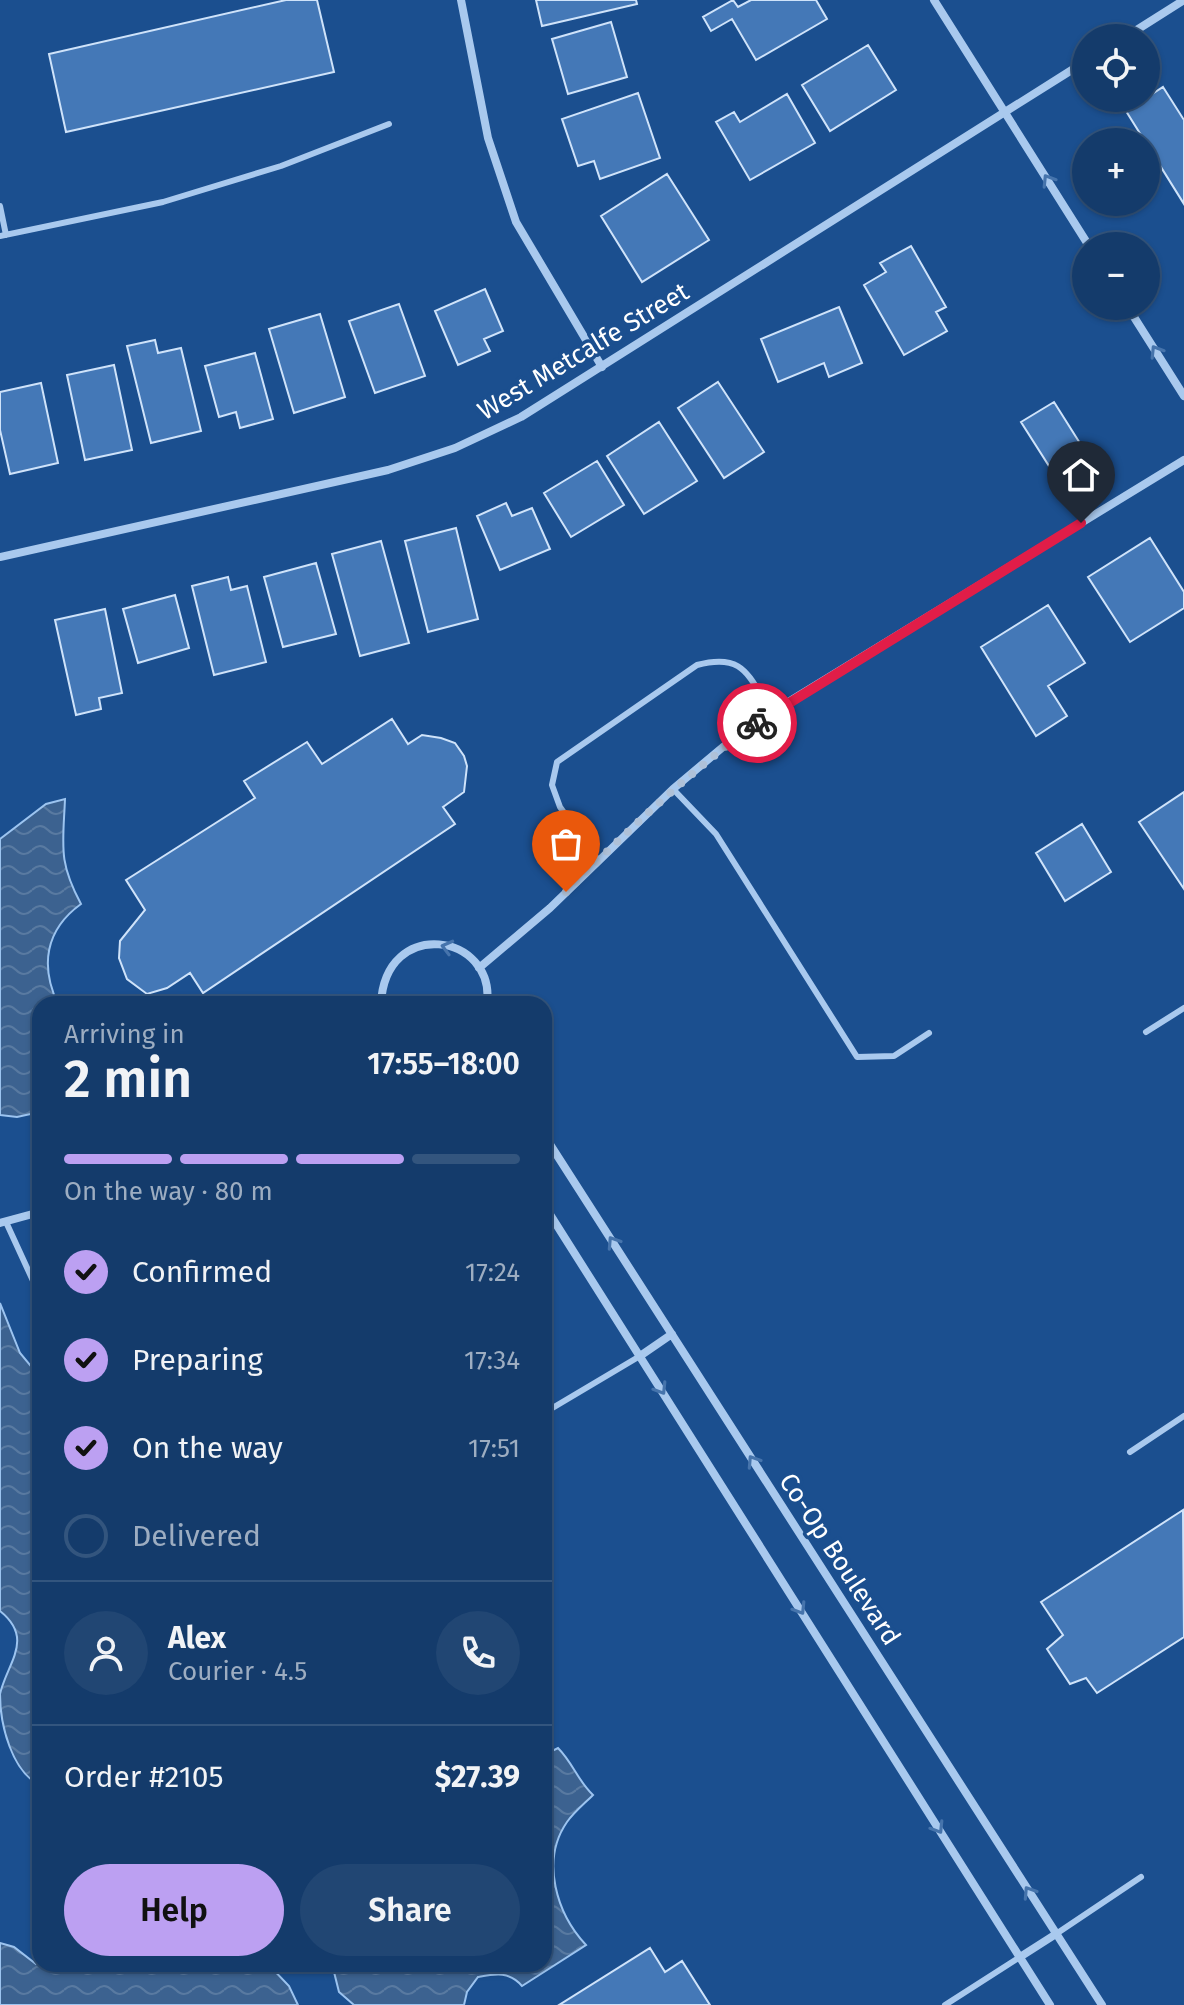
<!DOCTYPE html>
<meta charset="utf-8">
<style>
body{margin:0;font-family:"Fira Sans",sans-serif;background:#214673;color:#f1f3f6;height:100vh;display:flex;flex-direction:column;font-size:30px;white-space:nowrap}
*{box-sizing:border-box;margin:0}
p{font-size:26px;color:#9dadc1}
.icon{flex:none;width:44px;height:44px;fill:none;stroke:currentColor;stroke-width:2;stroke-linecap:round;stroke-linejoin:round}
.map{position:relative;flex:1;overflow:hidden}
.sheet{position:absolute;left:32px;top:996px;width:520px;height:976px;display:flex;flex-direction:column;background:#143b6b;border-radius:24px;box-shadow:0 2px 6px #0004,0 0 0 2px #33557e}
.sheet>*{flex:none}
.fabs{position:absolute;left:1072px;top:24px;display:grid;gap:16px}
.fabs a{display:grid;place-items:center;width:88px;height:88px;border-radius:50%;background:#143b6b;box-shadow:0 2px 6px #0004,0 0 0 2px #33557e;font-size:40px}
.pin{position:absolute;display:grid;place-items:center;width:68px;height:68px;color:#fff;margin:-82px -34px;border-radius:50% 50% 50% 0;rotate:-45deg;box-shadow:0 0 8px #0007}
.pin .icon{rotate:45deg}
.courier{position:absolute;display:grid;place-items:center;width:80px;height:80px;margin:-40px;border:6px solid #e11d48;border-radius:50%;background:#fff;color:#222;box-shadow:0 2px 10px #0007}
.summary em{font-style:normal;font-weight:600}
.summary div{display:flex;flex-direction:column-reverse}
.summary{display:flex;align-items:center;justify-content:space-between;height:136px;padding:0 32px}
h1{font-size:52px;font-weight:600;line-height:60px}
.bar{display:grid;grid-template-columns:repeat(4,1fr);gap:12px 8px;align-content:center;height:96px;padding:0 32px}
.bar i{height:10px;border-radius:6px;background:#33557e}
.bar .on{background:#bca0f2}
.bar p{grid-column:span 4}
.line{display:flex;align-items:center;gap:20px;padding:0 32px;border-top:2px solid #33557e}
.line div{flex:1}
.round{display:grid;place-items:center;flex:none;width:84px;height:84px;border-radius:42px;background:#214673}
ol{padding:0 32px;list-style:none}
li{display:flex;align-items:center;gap:24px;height:88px}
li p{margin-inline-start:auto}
li .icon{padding:8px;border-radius:50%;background:#bca0f2;color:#111;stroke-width:4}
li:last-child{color:#9dadc1}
li i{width:44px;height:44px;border:4px solid #33557e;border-radius:50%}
.primary-button{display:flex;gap:16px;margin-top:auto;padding:16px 32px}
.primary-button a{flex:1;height:92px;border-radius:48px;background:#bca0f2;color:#111;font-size:32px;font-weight:600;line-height:92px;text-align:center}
.primary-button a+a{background:#214673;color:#f1f3f6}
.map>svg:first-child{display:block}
</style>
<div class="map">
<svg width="1184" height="2005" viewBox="0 0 1184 2005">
<defs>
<pattern id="water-waves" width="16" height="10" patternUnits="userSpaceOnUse" patternTransform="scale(2)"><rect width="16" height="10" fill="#3c6290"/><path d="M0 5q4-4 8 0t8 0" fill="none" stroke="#597aa1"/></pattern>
</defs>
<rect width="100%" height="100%" fill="#1b4f8f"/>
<path fill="url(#water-waves)" stroke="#9cc4f0" stroke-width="2" d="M 65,799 C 63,846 58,861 81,904 C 45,930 40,966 58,1004 L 40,1004 L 40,1112 L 17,1117 L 0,1115 L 0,839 L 46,804 Z
M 0,1303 L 20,1353 L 40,1377 L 40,1785 C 12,1772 0,1725 0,1694 C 7,1663 35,1639 0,1611 Z
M 558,1748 C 573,1763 578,1781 593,1795 C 584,1804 574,1812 567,1822 C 540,1861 557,1914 586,1945 L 522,1986 C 509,1971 495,1974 478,1977 L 467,1992 L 464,2005 L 354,2005 L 339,1992 L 332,1964 L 544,1964 L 544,1755 Z
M 0,1943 L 14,1947 L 36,1964 L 40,1962 L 40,1964 L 268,1964 L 289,1986 L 298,2005 L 0,2005 Z"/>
<path fill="#4478b7" stroke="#cfe3fa" stroke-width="2" d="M 286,0 L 317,0 L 334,72 L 66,132 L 49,54 Z
M 536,0 L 636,0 L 637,4 L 542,26 Z
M 733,0 L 738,7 L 751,0 L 816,0 L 827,19 L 756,60 L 732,19 L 711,31 L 703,17 Z
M 611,22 L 627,77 L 568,94 L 552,39 Z
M 868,45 L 896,90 L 830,131 L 802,85 Z
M 1163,87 L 1184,120 L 1184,204 L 1126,111 Z
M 638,93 L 660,158 L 600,179 L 594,161 L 578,166 L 562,119 Z
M 787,94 L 815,143 L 750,180 L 716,122 L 734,112 L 740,122 Z
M 667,174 L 709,240 L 642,282 L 601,216 Z
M 911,246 L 946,307 L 936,312 L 947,331 L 904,355 L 864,285 L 886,272 L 880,263 Z
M 485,289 L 503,331 L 484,339 L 490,351 L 458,365 L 435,311 Z
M 399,304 L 425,376 L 375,393 L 349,321 Z
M 839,307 L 862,363 L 829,377 L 824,363 L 778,382 L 761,339 Z
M 320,314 L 345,397 L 294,413 L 269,329 Z
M 155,340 L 158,353 L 181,348 L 201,431 L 151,443 L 127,346 Z
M 255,353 L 273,419 L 240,428 L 236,412 L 219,417 L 205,366 Z
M 114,365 L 132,450 L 85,460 L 67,375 Z
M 718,382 L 764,452 L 724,478 L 678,408 Z
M 41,383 L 58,463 L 10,474 L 0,430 L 0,392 Z
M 1054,402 L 1088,456 L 1056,477 L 1021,422 Z
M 659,422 L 697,481 L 644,514 L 607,456 Z
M 597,461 L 624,505 L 571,537 L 544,493 Z
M 506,503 L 512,516 L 532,508 L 550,549 L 500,570 L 477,516 Z
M 456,528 L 478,619 L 428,632 L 405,541 Z
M 1150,538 L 1184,592 L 1184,608 L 1130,642 L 1088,577 Z
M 381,541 L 409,643 L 360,656 L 332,554 Z
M 316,563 L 336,634 L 283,647 L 264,577 Z
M 228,577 L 231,590 L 247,586 L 266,662 L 214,675 L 192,586 Z
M 175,595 L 189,648 L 138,663 L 123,609 Z
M 1048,605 L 1085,663 L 1048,686 L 1067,716 L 1036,736 L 981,647 Z
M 105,609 L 122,693 L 99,698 L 101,709 L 76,715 L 55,620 Z
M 392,719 L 408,744 L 422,735 L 441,738 L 455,743 L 464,756 L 467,766 L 464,792 L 443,807 L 455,824 L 203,993 L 190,973 L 167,988 L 147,994 L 127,979 L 119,958 L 120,941 L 145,910 L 126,880 L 255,798 L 244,781 L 307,742 L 322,764 Z
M 1184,792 L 1184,889 L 1139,822 Z
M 1082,824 L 1111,872 L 1065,901 L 1036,853 Z
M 1183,1510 L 1184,1637 L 1097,1693 L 1086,1678 L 1070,1684 L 1047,1649 L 1063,1635 L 1041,1602 Z
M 650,1948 L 665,1972 L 682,1961 L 710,2005 L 559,2005 Z"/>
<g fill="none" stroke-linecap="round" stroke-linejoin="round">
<path stroke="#a9c9ee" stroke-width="6" d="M 0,206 L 6,235
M 0,236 L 163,202 L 281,166 L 389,124
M 673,789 L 716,834 L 857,1057 L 894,1056 L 929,1033
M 598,860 L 560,807 L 552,785 L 557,762 L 697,665 C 745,652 748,677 772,712
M 1146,1032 L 1184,1008
M 6,1222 L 40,1296
M 544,1413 L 640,1356
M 1130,1452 L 1184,1416
M 1056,1934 L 1141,1877
M 945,2005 L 1020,1957"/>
<path stroke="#a9c9ee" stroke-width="8" d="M 461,0 L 488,138 L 516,222 L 602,367
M 934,0 L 1089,246
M 1124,38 L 1184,0
M 1127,306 L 1184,396
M 0,557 L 388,470 L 455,448 L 521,417 L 1086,61
M 479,968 L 550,908 L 673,789 L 723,747 L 772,712 L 1184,460
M 381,1004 C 385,916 496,933 487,1004
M 544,1135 L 1102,2005
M 544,1205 L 1050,2005
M 0,1223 L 40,1212
M 640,1356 L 672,1334
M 1020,1957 L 1056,1934"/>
</g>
<defs><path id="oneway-chevron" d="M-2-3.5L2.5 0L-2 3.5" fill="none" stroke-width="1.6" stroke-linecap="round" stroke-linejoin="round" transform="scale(2)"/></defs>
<g stroke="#4674ac">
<use href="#oneway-chevron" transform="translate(1048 180) rotate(-122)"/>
<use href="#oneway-chevron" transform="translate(1156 351) rotate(-122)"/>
<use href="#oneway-chevron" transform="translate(447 947) rotate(-165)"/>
<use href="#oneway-chevron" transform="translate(613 1242) rotate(-123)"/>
<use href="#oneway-chevron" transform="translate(661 1389) rotate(58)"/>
<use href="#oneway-chevron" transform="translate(753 1461) rotate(-123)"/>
<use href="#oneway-chevron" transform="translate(800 1609) rotate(58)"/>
<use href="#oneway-chevron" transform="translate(938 1828) rotate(58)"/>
<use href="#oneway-chevron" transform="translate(1029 1892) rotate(-123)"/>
</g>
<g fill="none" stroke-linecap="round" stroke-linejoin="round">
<path stroke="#afc1d8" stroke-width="8" stroke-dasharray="0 14.4" d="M 566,892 C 626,832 688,773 757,723"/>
<path stroke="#e11d48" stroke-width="10" d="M 757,723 L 1081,523"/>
</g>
<g text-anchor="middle" stroke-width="7" stroke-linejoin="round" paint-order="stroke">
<g font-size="26" fill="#fff" stroke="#1b4f8f">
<text transform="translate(583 351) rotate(-31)" y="9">West Metcalfe Street</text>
<text transform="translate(840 1559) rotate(57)" y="9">Co-Op Boulevard</text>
</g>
</g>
</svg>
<div class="fabs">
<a><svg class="icon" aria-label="locate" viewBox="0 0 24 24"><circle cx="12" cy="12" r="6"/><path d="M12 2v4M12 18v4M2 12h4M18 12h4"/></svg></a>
<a>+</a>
<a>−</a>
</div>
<div class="pin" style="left:566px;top:892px;background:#ea580c"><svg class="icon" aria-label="bag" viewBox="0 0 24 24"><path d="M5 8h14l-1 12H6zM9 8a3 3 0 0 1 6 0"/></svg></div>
<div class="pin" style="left:1081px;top:523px;background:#1f2937"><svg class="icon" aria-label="home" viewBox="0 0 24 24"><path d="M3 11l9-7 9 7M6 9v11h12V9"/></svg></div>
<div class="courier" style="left:757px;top:723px"><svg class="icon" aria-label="bike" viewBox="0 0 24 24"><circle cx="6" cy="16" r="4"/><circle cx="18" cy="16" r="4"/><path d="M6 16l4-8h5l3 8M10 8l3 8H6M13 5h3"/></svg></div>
<section class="sheet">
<div class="summary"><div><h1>2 min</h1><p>Arriving in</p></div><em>17:55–18:00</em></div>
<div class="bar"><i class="on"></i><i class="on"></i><i class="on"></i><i></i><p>On the way · 80 m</p></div>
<ol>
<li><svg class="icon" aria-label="check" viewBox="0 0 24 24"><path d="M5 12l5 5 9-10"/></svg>Confirmed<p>17:24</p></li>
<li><svg class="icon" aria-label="check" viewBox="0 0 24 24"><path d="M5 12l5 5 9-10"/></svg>Preparing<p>17:34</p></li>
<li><svg class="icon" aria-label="check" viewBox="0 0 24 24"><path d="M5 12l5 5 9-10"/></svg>On the way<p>17:51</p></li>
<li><i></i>Delivered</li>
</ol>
<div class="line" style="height:144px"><a class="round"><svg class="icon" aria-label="person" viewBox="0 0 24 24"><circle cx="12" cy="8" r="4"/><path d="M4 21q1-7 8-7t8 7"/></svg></a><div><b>Alex</b><p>Courier · 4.5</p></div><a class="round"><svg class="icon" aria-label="phone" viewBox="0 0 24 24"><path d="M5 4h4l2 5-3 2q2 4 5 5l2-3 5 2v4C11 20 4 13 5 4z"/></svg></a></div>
<div class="line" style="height:104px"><div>Order #2105</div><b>$27.39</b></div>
<div class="primary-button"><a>Help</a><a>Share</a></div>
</section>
</div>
